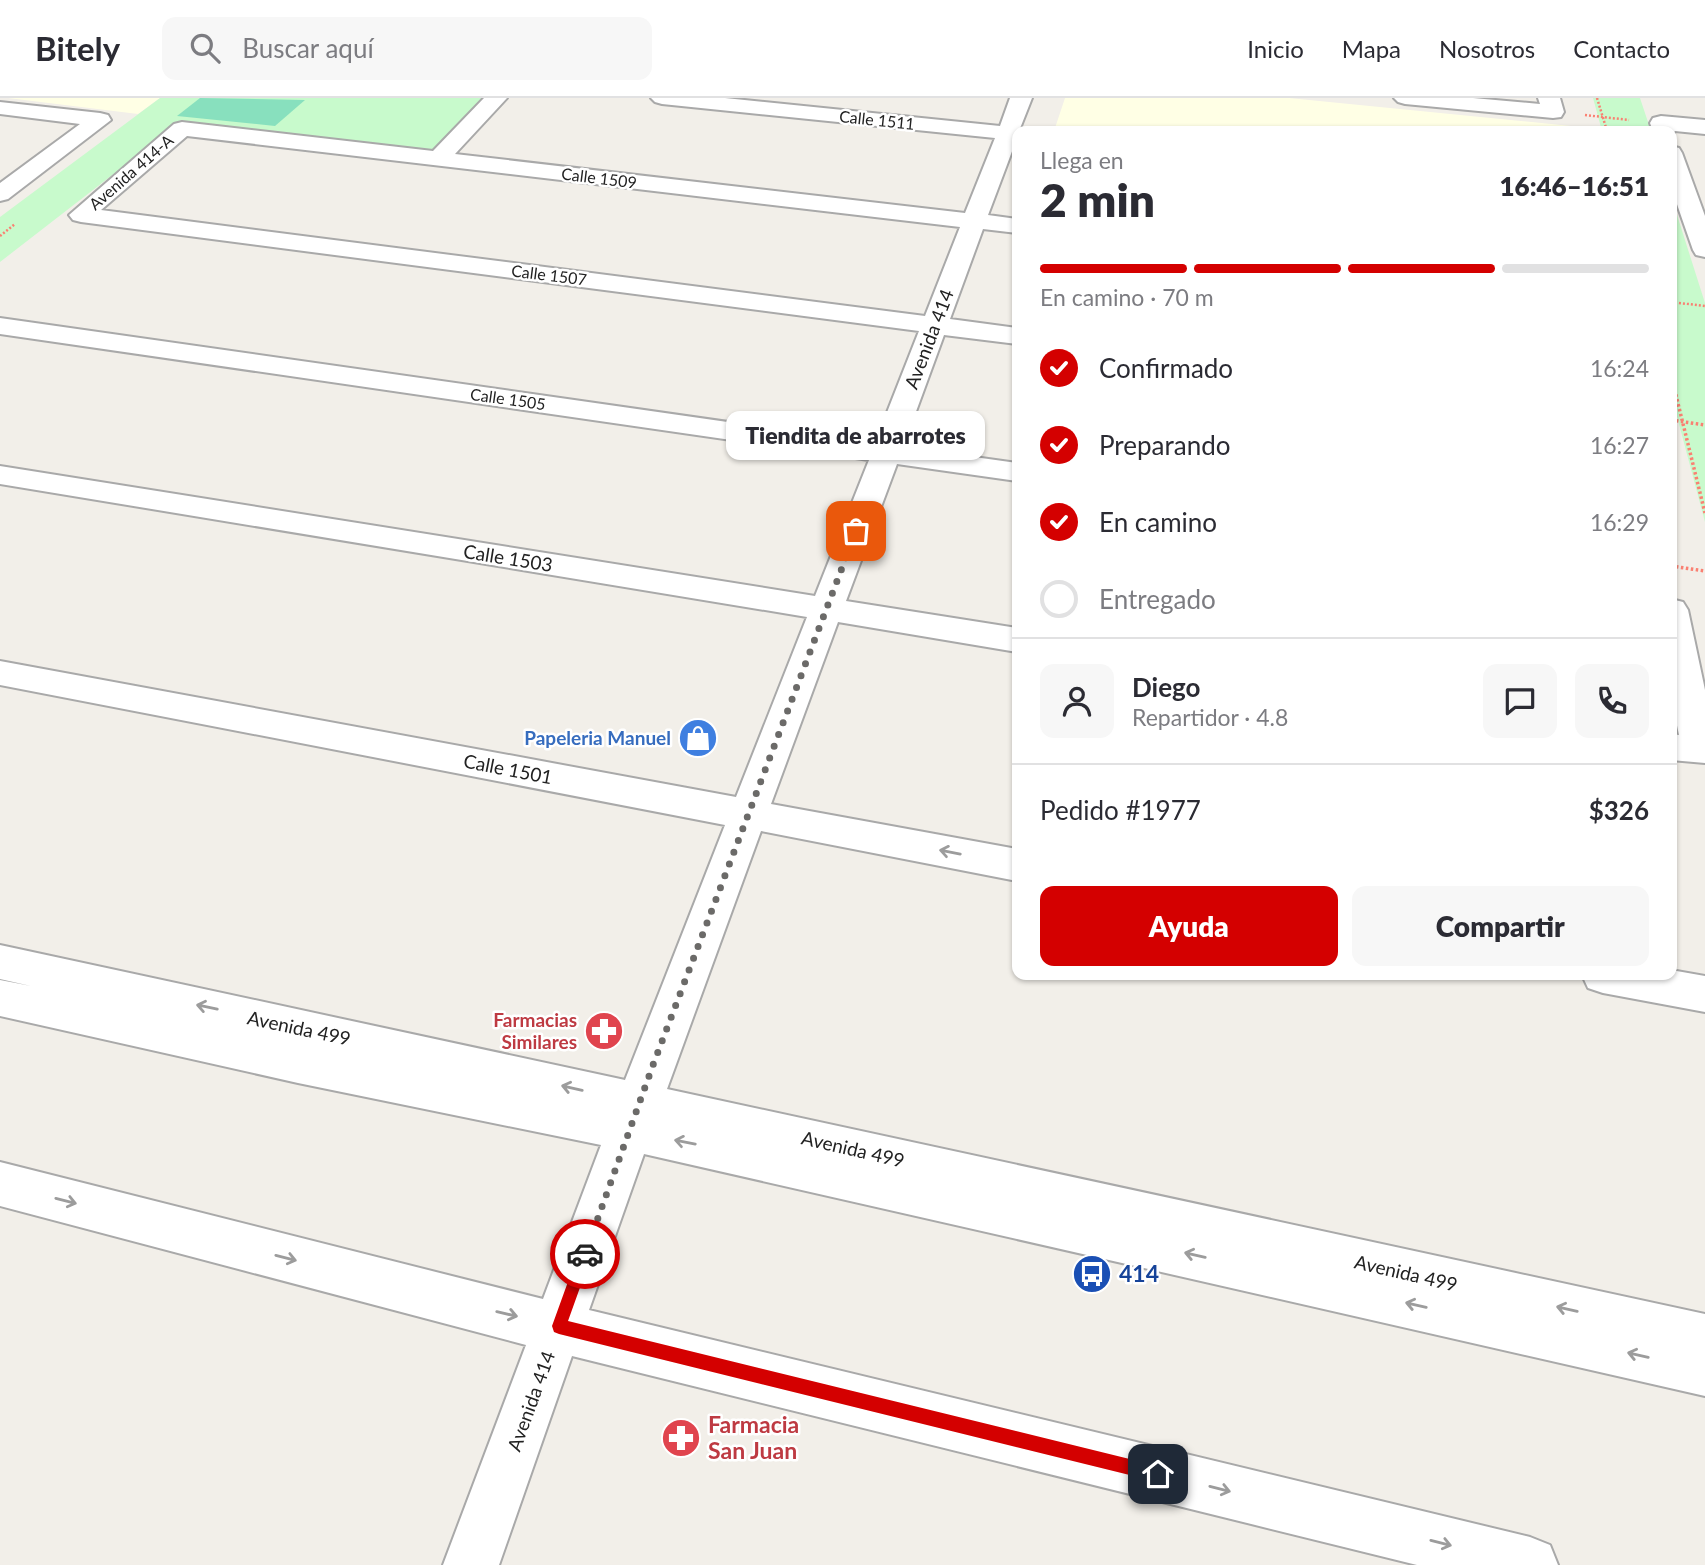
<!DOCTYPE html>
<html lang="es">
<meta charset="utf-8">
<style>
body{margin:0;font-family:Lato,sans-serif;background:#f7f7f7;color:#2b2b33;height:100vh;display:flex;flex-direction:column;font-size:26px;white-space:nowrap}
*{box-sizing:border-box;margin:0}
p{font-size:23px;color:#7c7c81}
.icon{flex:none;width:38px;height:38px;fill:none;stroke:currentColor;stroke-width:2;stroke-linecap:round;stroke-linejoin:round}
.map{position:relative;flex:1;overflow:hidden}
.side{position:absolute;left:1012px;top:28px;width:665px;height:854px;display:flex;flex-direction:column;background:#fff;border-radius:14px;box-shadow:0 2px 5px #0004}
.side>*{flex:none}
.pin{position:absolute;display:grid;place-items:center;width:60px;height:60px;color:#fff;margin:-30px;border-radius:14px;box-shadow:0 4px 10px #0006}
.courier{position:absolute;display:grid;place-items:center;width:70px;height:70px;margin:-35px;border:5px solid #d40000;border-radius:50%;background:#fff;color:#222;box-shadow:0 2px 9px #0007}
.bubble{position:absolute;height:49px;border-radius:14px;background:#fff;box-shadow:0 2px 5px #0004;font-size:23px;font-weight:800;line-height:49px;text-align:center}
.headline em{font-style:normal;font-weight:800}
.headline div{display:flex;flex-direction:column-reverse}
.headline{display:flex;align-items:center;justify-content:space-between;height:119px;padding:0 28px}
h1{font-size:46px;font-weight:800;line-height:52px}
.bar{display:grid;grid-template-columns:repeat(4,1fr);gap:10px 7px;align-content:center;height:84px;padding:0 28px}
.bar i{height:9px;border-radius:5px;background:#e1e1e2}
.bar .on{background:#d40000}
.bar p{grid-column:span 4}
.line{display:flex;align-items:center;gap:18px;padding:0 28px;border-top:2px solid #e1e1e2}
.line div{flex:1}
.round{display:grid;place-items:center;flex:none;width:74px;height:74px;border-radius:14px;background:#f7f7f7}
ol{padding:0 28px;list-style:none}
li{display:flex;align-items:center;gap:21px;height:77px}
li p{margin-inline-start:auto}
li .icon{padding:7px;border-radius:50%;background:#d40000;color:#fff;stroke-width:4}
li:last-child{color:#7c7c81}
li i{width:38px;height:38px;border:4px solid #e1e1e2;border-radius:50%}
.primary-button{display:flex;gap:14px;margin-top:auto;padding:14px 28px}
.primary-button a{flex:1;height:80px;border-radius:14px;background:#d40000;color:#fff;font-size:28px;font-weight:800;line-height:80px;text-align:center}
.primary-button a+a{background:#f7f7f7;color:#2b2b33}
header{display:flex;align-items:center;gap:42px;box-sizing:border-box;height:98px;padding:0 35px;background:#fff;border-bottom:2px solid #e1e1e2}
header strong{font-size:33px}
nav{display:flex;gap:38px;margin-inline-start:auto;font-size:24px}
.search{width:490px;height:63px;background:#f7f7f7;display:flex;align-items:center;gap:18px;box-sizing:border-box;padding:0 24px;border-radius:14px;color:#7c7c81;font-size:26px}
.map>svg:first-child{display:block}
</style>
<header>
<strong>Bitely</strong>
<div class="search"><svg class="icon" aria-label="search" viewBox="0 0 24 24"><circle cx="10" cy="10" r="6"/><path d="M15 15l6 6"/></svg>Buscar aquí</div>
<nav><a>Inicio</a><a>Mapa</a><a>Nosotros</a><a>Contacto</a></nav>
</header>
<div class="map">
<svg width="1705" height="1467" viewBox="0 0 1705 1467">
<rect width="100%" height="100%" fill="#f2efe9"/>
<path fill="#ffffe5" d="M 8,0 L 160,0 L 138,16 Z
M 1065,0 L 1289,0 L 1591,30 L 1592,33 L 1054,33 Z"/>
<path fill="#c8facc" d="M 160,0 L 484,0 L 433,52 L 182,23 L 0,164 L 0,119 Z
M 1593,0 L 1640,0 L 1651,33 L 1602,33 Z
M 1671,98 L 1705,205 L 1705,424 L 1671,296 Z"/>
<path fill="#88e0be" d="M 200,0 L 305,2 L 275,28 L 177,18 Z"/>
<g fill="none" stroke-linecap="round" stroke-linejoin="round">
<g stroke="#a9a9a9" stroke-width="4">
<path id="minor" d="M 484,0 L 507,0 L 455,56 L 965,115 L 995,40 L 662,6 L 655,4 L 651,0 L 725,0 L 1000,28 L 1010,0 L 1032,0 L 1019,33 L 1017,33 L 1017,40 L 988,117 L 1017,121 L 1017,135 L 983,131 L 950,221 L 1017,230 L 1017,246 L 944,237 L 903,349 L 1017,365 L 1017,383 L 897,366 L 846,503 L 1017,530 L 1017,554 L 838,524 L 771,706 L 1017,751 L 1017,783 L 761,733 L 667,991 L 1705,1216 L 1705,1298 L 644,1056 L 589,1212 L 1530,1439 L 1550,1447 L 1558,1467 L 1417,1467 L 572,1258 L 499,1467 L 443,1467 L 526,1247 L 0,1108 L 0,1064 L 543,1201 L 601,1047 L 298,985 L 0,918 L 0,882 L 31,888 L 0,881 L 0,847 L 625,982 L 725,727 L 0,587 L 0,563 L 736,699 L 807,519 L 0,386 L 0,368 L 815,498 L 869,362 L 0,236 L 0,220 L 875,345 L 919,233 L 81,124 L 73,122 L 69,117 L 174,26 L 182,24 L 433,53 ZM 187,38 L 960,129 L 925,218 L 101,112 Z
M 1394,0 L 1473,0 L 1540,6 L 1538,0 L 1560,0 L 1564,14 L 1561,19 L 1553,20 L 1405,6 L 1398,4 Z
M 0,4 L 100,15 L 108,17 L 111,22 L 8,101 L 0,103 L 0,85 L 80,26 L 0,16 Z
M 1661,18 L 1705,22 L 1705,36 L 1675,33 L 1671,38 L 1671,33 L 1653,33 L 1650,25 L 1653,20 Z
M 1671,48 L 1679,50 L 1682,55 L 1705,118 L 1705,159 L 1696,157 L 1693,152 L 1671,89 Z
M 1671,501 L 1683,504 L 1688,512 L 1705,592 L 1705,665 L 1671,662 L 1671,636 L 1679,637 L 1671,599 Z
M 1671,872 L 1705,878 L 1705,914 L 1603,895 L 1588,890 L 1582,877 L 1671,877 Z"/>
</g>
<path stroke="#fa8072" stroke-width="2.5" stroke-dasharray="2 2" stroke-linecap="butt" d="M 1597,0 L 1607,33
M 1585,17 L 1629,22
M 0,138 L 15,126
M 1671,204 L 1705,208"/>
<path stroke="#fa8072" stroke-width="3.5" stroke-dasharray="2.5 2.5" stroke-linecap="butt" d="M 1671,277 L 1705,415
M 1671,322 L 1705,327
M 1671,468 L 1705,473"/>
<use href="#minor" fill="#fff" fill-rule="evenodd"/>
</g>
<defs><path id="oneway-shaft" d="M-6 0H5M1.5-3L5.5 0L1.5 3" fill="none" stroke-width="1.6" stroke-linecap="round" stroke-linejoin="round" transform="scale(1.75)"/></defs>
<g stroke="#9c9c9c">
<use href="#oneway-shaft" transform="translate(950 754) rotate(-169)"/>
<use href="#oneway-shaft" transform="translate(207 909) rotate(-168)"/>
<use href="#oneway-shaft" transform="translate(572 990) rotate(-167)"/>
<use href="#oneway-shaft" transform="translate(685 1044) rotate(-169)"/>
<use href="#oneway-shaft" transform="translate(66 1103) rotate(14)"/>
<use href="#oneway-shaft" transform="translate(1195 1157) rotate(-167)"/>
<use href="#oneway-shaft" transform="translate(286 1160) rotate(14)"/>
<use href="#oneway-shaft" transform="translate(1416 1207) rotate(-167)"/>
<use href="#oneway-shaft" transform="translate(1567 1211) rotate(-167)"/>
<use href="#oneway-shaft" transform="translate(507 1216) rotate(13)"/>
<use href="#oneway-shaft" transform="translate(1638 1257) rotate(-167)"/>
<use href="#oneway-shaft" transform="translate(1220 1391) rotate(14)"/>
<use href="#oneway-shaft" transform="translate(1441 1445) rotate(14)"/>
</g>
<path fill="#d40000" d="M 585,1149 L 592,1156 L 568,1223 L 1158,1368 L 1164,1370 L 1166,1376 L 1164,1381 L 1158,1384 L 559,1236 L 554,1234 L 552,1228 L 578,1156 Z"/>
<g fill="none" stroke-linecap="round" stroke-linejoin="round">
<path stroke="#6b6a68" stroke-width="7" stroke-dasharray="0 12.6" d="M 585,1156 L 653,967 L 856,433"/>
</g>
<defs>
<g id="shop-disc" transform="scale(2.0125)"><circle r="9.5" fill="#3f7fe0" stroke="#fff"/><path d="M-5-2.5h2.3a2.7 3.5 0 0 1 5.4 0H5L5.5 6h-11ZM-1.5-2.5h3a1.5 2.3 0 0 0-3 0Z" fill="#fff"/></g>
<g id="pharmacy-disc" transform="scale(2.0125)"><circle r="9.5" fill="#e0444e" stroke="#fff"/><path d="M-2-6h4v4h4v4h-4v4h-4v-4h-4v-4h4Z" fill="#fff"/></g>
<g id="bus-disc" transform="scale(2.0125)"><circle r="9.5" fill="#1a4fb4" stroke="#fff"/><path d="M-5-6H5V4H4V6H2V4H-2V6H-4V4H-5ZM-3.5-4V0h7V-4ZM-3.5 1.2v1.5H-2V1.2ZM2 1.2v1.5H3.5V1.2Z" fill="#fff"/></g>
</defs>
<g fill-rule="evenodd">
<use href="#shop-disc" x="698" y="640"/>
<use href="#pharmacy-disc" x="604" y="933"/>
<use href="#bus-disc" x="1092" y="1176"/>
<use href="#pharmacy-disc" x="681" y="1340"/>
</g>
<g text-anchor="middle" stroke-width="5" stroke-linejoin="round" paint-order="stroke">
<g font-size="16" fill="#222" stroke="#fff">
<text transform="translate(877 22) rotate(6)" y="6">Calle 1511</text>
<text transform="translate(131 74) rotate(-41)" y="6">Avenida 414-A</text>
<text transform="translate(599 80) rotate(7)" y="6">Calle 1509</text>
<text transform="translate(549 177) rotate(7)" y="6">Calle 1507</text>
<text transform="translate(508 301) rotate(8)" y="6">Calle 1505</text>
</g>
<g font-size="19" fill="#222" stroke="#fff">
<text transform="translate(929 241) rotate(-69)" y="7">Avenida 414</text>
<text transform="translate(508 460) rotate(9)" y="7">Calle 1503</text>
<text transform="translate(508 671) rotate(11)" y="7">Calle 1501</text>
<text transform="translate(299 930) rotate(12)" y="7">Avenida 499</text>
<text transform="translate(853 1051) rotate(13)" y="7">Avenida 499</text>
<text transform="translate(1406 1175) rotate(13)" y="7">Avenida 499</text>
<text transform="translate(531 1303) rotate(-70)" y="7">Avenida 414</text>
</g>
<g font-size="19" font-weight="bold" fill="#366cbe" stroke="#fff" text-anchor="end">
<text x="671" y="647">Papeleria Manuel</text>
</g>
<g font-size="19" font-weight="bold" fill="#be3a42" stroke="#fff" text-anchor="end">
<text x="577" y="929">Farmacias<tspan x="577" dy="22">Similares</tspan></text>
</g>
<g font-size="23" font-weight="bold" fill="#164399" stroke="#fff" text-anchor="start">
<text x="1119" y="1184">414</text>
</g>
<g font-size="23" font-weight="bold" fill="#be3a42" stroke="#fff" text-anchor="start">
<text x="708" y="1335">Farmacia<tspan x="708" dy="26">San Juan</tspan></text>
</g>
</g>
</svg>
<div class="pin" style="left:856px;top:433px;background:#ea580c"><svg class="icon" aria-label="bag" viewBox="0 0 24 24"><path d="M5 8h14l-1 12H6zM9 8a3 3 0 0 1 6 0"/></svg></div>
<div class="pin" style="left:1158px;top:1376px;background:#1f2937"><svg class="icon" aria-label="home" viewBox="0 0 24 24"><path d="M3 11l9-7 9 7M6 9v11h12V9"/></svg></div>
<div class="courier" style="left:585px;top:1156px"><svg class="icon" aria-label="car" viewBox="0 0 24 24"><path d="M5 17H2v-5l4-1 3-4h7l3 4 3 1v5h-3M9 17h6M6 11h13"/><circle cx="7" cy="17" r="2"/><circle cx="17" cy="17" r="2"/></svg></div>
<div class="bubble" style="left:726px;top:313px;width:259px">Tiendita de abarrotes</div>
<section class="side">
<div class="headline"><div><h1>2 min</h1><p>Llega en</p></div><em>16:46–16:51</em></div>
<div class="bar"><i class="on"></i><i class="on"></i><i class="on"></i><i></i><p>En camino · 70 m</p></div>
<ol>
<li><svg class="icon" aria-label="check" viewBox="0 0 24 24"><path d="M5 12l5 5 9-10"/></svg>Confirmado<p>16:24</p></li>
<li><svg class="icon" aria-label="check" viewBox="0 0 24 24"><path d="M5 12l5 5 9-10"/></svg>Preparando<p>16:27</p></li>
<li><svg class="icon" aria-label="check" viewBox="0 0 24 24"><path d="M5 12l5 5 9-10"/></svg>En camino<p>16:29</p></li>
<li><i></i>Entregado</li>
</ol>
<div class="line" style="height:126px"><a class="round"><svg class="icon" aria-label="person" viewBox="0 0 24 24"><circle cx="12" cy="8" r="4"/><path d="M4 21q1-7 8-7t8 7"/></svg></a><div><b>Diego</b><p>Repartidor · 4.8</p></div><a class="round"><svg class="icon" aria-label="chat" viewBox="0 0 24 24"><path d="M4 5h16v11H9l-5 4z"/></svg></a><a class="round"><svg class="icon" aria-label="phone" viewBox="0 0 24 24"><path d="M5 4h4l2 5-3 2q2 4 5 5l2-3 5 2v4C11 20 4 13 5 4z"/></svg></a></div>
<div class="line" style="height:91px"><div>Pedido #1977</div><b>$326</b></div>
<div class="primary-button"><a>Ayuda</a><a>Compartir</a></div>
</section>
</div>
